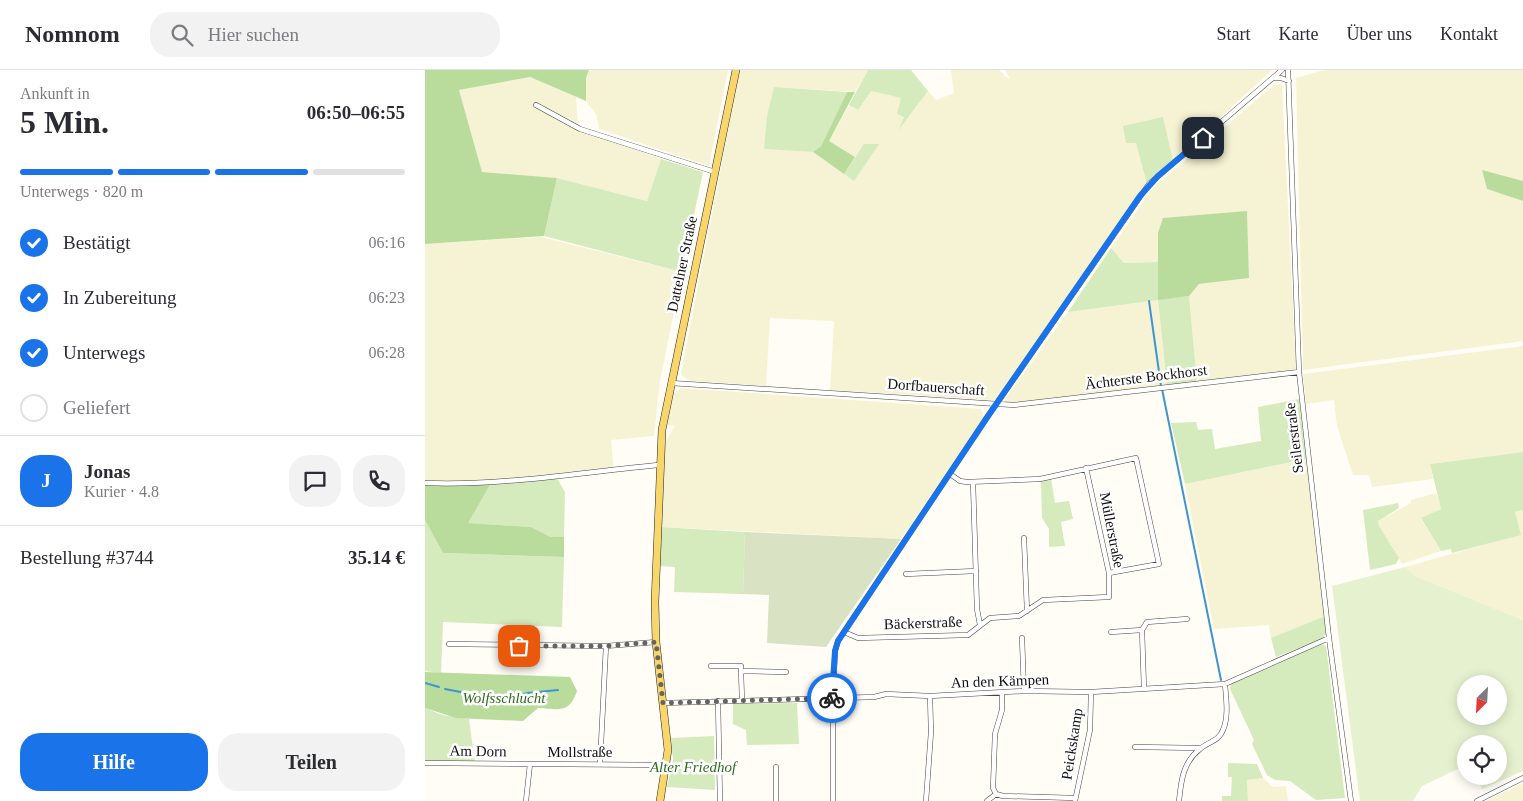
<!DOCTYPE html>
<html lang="de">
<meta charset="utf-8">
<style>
body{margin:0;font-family:Georgia,serif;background:#f2f2f3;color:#2b2b33;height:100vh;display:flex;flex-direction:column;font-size:19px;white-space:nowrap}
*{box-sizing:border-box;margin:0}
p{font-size:16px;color:#7c7c81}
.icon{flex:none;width:28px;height:28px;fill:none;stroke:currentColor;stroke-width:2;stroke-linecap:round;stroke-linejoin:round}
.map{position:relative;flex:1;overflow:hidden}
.details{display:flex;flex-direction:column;background:#fff;width:425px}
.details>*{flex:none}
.needle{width:32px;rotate:204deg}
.buttons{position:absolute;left:1032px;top:605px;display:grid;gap:10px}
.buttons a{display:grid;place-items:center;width:50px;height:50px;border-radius:50%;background:#fff;box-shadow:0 2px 12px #0003;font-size:25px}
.pin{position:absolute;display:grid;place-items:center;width:42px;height:42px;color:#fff;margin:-21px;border-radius:10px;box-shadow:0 2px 8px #0006}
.courier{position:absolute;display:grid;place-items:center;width:50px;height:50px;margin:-25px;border:4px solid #1a73e8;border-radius:50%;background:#fff;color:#222;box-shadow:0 1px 6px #0007}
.summary em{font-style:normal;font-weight:800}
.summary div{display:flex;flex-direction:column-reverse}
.summary{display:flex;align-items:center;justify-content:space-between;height:85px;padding:0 20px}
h1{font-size:32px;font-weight:800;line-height:38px}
.bar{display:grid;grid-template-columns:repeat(4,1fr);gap:8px 5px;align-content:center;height:60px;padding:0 20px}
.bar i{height:6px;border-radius:4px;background:#e1e1e2}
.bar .selected{background:#1a73e8}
.bar p{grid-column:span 4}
.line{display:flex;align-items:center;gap:12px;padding:0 20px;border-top:1px solid #e1e1e2}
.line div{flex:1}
.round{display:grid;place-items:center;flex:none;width:52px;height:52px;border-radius:20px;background:#f2f2f3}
ol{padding:0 20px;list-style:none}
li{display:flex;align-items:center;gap:15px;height:55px}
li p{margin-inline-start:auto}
li .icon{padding:5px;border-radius:50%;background:#1a73e8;color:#fff;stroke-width:4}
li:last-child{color:#7c7c81}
li i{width:28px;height:28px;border:2px solid #e1e1e2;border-radius:50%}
.button{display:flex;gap:10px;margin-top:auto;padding:10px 20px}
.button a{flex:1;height:58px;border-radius:20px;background:#1a73e8;color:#fff;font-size:20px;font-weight:800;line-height:58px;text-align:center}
.button a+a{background:#f2f2f3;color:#2b2b33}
header{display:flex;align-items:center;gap:30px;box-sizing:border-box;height:70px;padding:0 25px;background:#fff;border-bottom:1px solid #e1e1e2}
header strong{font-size:24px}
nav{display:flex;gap:28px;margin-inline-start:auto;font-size:18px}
.search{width:350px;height:45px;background:#f2f2f3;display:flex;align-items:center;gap:12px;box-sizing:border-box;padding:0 18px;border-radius:20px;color:#7c7c81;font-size:19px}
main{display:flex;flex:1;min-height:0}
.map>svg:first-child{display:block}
</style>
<header>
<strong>Nomnom</strong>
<div class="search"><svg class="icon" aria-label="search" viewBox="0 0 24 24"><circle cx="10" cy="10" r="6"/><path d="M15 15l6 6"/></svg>Hier suchen</div>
<nav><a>Start</a><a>Karte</a><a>Über uns</a><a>Kontakt</a></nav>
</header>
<main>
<section class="details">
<div class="summary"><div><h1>5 Min.</h1><p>Ankunft in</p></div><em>06:50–06:55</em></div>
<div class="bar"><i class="selected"></i><i class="selected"></i><i class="selected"></i><i></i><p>Unterwegs · 820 m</p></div>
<ol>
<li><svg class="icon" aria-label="check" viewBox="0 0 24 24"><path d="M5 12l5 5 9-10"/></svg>Bestätigt<p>06:16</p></li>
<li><svg class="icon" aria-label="check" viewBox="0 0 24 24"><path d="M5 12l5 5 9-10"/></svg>In Zubereitung<p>06:23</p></li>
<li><svg class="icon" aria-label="check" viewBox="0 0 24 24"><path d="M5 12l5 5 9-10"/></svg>Unterwegs<p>06:28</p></li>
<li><i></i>Geliefert</li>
</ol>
<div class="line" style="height:90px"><b class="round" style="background:#1a73e8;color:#fff">J</b><div><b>Jonas</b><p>Kurier · 4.8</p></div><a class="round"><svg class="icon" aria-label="chat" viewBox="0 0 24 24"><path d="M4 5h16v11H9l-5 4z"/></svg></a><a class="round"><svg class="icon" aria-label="phone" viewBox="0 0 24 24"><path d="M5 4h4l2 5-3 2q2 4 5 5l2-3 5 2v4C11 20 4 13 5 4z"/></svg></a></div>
<div class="line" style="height:65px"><div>Bestellung #3744</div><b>35.14 €</b></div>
<div class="button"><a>Hilfe</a><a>Teilen</a></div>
</section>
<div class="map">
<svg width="1098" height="731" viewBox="0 0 1098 731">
<rect width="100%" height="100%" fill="#fffdf5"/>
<path fill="#f6f3d4" d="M 164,0 L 303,0 L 284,96 L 174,59 L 172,46 L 161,31 L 161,8 Z
M 315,0 L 443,0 L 430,22 L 349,17 L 339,79 L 388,82 L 429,111 L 439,74 L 430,87 L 404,71 L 424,35 L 433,40 L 445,21 L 477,28 L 474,41 L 479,47 L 474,60 L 503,21 L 511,30 L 529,23 L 526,0 L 575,0 L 579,6 L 585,9 L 580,0 L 847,0 L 748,91 L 711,72 L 722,114 L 684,167 L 637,239 L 572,329 L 568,330 L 405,320 L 409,251 L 345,248 L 341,316 L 266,311 L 257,306 L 256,303 Z
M 899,0 L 1098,0 L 1098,111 L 1057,101 L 1062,119 L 1098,131 L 1098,271 L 878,300 L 871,8 Z
M 105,7 L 151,27 L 153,59 L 236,89 L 222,131 L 132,108 L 57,102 L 34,20 Z
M 857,14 L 871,300 L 772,312 L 764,226 L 774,214 L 824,208 L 822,141 L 733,163 L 733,192 L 698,193 L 686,178 L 728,118 L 849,15 Z
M 116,167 L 257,202 L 235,311 L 229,366 L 186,370 L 189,400 L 35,413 L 0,411 L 0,174 Z
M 733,230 L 742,315 L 588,333 L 578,332 L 643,242 Z
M 1098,276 L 1098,382 L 1005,394 L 1008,409 L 947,417 L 944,405 L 928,405 L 912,356 L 909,330 L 881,334 L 878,304 Z
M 256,318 L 556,339 L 559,347 L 476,469 L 235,457 L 240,373 L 250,356 L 242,355 L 248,325 Z
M 881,389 L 900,546 L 846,568 L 844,555 L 789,559 L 760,414 Z
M 1011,423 L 1016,439 L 996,449 L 1016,481 L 977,494 L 953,456 L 953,451 L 986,433 L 986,430 Z
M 1098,440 L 1098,550 L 990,506 L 980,497 L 1095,465 L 1090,442 Z
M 838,708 L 848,717 L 861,716 L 863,731 L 823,731 L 822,710 Z
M 1098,713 L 1098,731 L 1061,731 L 1097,714 Z"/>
<path fill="#d5ebbd" d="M 443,0 L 486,0 L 503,21 L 473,61 L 479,47 L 472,44 L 476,28 L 446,21 L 433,40 L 424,35 Z
M 349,17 L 422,22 L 396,76 L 388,82 L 339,79 L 342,46 Z
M 738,47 L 748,91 L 722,114 L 711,73 L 701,73 L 698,56 Z
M 439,74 L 454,74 L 429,111 L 419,104 Z
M 236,89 L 278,102 L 257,202 L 119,166 L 132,108 L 222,131 Z
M 686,178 L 699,193 L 733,192 L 733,229 L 764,226 L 772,312 L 742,315 L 733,230 L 643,242 Z
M 874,329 L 881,389 L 760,414 L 746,353 L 771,352 L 773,360 L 787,359 L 790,379 L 836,371 L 833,337 Z
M 1098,382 L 1098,440 L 1090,442 L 1096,465 L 1027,483 L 1026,479 L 1016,481 L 996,448 L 1016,439 L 1005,394 Z
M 131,407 L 140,422 L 139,467 L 126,467 L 106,457 L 42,453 L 66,413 Z
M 626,408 L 630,433 L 644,431 L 648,449 L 636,452 L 640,476 L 624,477 L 624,459 L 617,448 L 616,410 Z
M 973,433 L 974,438 L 953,451 L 954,456 L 974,488 L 971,494 L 945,500 L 938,440 Z
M 0,450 L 18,483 L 139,487 L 137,557 L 18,552 L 16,603 L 0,601 Z
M 235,457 L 320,462 L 318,524 L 249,522 L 250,497 L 234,496 Z
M 900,546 L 901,564 L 897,569 L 851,587 L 846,568 Z
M 897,574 L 901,576 L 920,728 L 891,730 L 865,711 L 850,710 L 842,705 L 827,674 L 829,670 L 805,619 L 806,613 Z
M 372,633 L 374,674 L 322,675 L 321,660 L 308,654 L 308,634 Z
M 0,638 L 17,645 L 44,649 L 50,693 L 0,692 Z
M 289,666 L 290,720 L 242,717 L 248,690 L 246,668 Z
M 803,693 L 832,694 L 838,708 L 822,710 L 823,731 L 797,731 L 797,726 L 806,726 L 807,707 L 803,707 Z"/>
<path fill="#b9dc9c" d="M 0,0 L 164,0 L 161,8 L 161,31 L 105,7 L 34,20 L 57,102 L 132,108 L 119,166 L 0,174 Z
M 422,22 L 430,22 L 404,71 L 430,87 L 419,104 L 388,82 L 396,76 Z
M 1057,100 L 1098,111 L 1098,131 L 1062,119 Z
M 822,141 L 824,208 L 774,214 L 764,226 L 733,230 L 733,163 L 738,148 Z
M 66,413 L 43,453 L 106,457 L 126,467 L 139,467 L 139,487 L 18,483 L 0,450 L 0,414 L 37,416 Z
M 0,602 L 145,607 L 152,621 C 144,644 134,639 113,638 L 98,651 L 31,648 L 0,638 Z"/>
<path fill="#d9e3c4" d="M 320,462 L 476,469 L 401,577 L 342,573 L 344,525 L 318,524 Z"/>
<path fill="#e6f2cf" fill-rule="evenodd" d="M 980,497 L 990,506 L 1098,550 L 1098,701 L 1057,719 L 1051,706 L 1074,706 L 1074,674 L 1041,674 L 1041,695 L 997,716 L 988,731 L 935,731 L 907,516 ZM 1041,614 L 1074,614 L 1074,646 L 1041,646 Z"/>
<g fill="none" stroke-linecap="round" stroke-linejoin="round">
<path stroke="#3f96cf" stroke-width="2" d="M 724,231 L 736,316
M 737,319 L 796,610
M 0,613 L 14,617
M 20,619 L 56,626 L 82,628 L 103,623 L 133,620"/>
<g stroke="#444" stroke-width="5.5">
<path id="street" d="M 863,0 L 874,302 L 904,568 L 926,731
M 849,8 L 856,8 L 864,11
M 111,35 L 155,59 L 290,102
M 246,313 L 589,335 L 874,302
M 525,404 L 535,411 L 542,412 L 615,409 L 711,388 L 734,494 L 684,503
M 548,412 L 552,539 L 555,555
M 0,413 C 78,416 157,402 234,395
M 599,468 L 602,541
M 481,504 L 551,501
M 717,560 L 722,552 L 762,549
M 419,562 L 433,568 L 543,565 L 565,548 L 594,546 L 618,530 L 684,527 L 684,503 L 661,398
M 686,562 L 717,560 L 719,619
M 597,568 L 599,621
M 24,574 L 181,576 L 231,572
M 286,596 L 316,596 L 316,601 L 361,602
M 316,601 L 317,630
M 577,623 L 577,640 L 570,664 L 568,718 L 571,724 L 578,726 L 650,728
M 293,631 L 295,731
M 238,633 L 449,627 L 461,624 L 505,626 L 599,621 L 666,622 L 800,614 L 904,568
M 710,677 L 775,678
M 0,693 L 242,695
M 175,694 L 181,576
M 101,731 L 105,694
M 351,731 L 351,697
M 408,731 L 408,628 L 410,581 L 413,571 L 563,346 L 724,114 L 857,0
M 501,731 L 506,662 L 505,626
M 562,731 L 571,724
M 650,731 L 665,660 L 666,622
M 754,731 C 756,711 758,692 775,679 C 783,672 794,671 798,660 C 804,646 801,628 800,614
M 1052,731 L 1098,708"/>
</g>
<g stroke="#222" stroke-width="8">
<path id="primary" d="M 235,731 L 243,680 L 231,572 L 230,532 L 237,360 L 311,0"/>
</g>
<use href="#street" stroke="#fff" stroke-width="4.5"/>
<use href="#primary" stroke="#f9d66b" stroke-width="7"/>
</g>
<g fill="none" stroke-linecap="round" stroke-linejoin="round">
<path stroke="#646461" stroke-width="5" stroke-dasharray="0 9" d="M 94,576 L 181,576 L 231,572 L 238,633 L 407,628"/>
<path stroke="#1a73e8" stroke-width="6" d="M 407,628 L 410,581 L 413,571 L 563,346 L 715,126 L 733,106 L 778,68"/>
</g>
<g text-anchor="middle" stroke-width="5" stroke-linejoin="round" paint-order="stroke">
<g font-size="15" fill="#111" stroke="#fff">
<text transform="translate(257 194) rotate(-78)" y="5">Dattelner Straße</text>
<text transform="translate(721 307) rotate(-7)" y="5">Ächterste Bockhorst</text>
<text transform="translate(511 317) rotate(4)" y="5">Dorfbauerschaft</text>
<text transform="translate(869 368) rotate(-97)" y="5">Seilerstraße</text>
<text transform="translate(687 460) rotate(79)" y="5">Müllerstraße</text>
<text transform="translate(498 553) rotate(-2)" y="5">Bäckerstraße</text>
<text transform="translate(575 611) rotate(-2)" y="5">An den Kämpen</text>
<text transform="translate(647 674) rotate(-81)" y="5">Peickskamp</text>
<text transform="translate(53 681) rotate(1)" y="5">Am Dorn</text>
<text x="155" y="687">Mollstraße</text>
</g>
<g font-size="15" font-style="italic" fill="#2f6b1f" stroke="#fff">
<text x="79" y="633">Wolfsschlucht</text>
<text x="268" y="702">Alter Friedhof</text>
</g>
</g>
</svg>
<div class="buttons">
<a><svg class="needle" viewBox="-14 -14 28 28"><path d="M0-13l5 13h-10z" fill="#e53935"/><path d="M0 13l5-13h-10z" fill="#7c7c81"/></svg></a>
<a><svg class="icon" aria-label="locate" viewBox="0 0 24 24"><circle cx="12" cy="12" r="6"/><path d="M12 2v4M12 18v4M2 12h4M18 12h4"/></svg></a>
</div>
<div class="pin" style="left:94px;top:576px;background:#ea580c"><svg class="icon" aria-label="bag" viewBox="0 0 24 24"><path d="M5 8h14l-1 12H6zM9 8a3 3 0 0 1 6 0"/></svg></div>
<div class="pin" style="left:778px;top:68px;background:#1f2937"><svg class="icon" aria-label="home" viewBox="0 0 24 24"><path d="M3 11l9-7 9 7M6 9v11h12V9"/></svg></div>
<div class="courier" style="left:407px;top:628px"><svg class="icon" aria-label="bike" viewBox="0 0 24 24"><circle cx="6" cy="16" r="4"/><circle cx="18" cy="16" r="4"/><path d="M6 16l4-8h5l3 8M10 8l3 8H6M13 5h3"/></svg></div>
</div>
</main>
